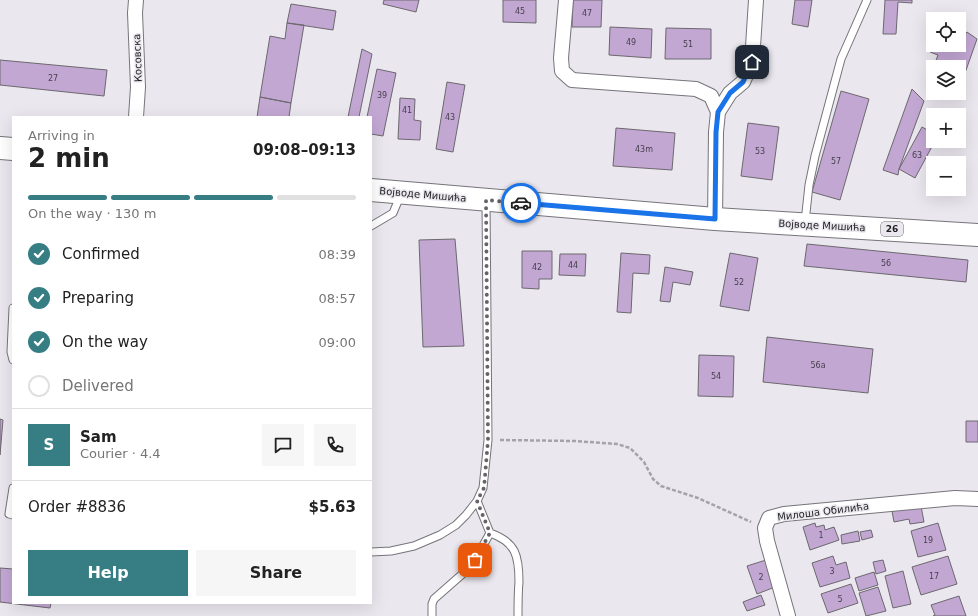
<!DOCTYPE html>
<meta charset="utf-8">
<style>
body{margin:0;font-family:"DejaVu Sans",sans-serif;background:#f6f6f6;color:#222;height:100vh;display:flex;flex-direction:column;font-size:15px;white-space:nowrap}
*{box-sizing:border-box;margin:0}
p{font-size:13px;color:#767676}
.icon{flex:none;width:22px;height:22px;fill:none;stroke:currentColor;stroke-width:2;stroke-linecap:round;stroke-linejoin:round}
.map{position:relative;flex:1;overflow:hidden}
.sheet{position:absolute;left:12px;top:116px;width:360px;height:488px;display:flex;flex-direction:column;background:#fff;border-radius:0px;box-shadow:0 4px 16px #0002}
.sheet>*{flex:none}
.fabs{position:absolute;left:926px;top:12px;display:grid;gap:8px}
.fabs a{display:grid;place-items:center;width:40px;height:40px;border-radius:0px;background:#fff;box-shadow:0 4px 16px #0002;font-size:20px}
.pin{position:absolute;display:grid;place-items:center;width:34px;height:34px;color:#fff;margin:-17px;border-radius:8px;box-shadow:0 2px 6px #0006}
.courier{position:absolute;display:grid;place-items:center;width:40px;height:40px;margin:-20px;border:3px solid #1a73e8;border-radius:50%;background:#fff;color:#222;box-shadow:0 1px 5px #0007}
.overview em{font-style:normal;font-weight:700}
.overview div{display:flex;flex-direction:column-reverse}
.overview{display:flex;align-items:center;justify-content:space-between;height:68px;padding:0 16px}
h1{font-size:26px;font-weight:700;line-height:30px}
.bar{display:grid;grid-template-columns:repeat(4,1fr);gap:6px 4px;align-content:center;height:48px;padding:0 16px}
.bar i{height:5px;border-radius:3px;background:#e0e0e0}
.bar .selected{background:#367e84}
.bar p{grid-column:span 4}
.line{display:flex;align-items:center;gap:10px;padding:0 16px;border-top:1px solid #e0e0e0}
.line div{flex:1}
.round{display:grid;place-items:center;flex:none;width:42px;height:42px;border-radius:0px;background:#f6f6f6}
ol{padding:0 16px;list-style:none}
li{display:flex;align-items:center;gap:12px;height:44px}
li p{margin-inline-start:auto}
li .icon{padding:4px;border-radius:50%;background:#367e84;color:#fff;stroke-width:4}
li:last-child{color:#767676}
li i{width:22px;height:22px;border:2px solid #e0e0e0;border-radius:50%}
.primary-button{display:flex;gap:8px;margin-top:auto;padding:8px 16px}
.primary-button a{flex:1;height:46px;border-radius:0px;background:#367e84;color:#fff;font-size:16px;font-weight:700;line-height:46px;text-align:center}
.primary-button a+a{background:#f6f6f6;color:#222}
.map>svg:first-child{display:block}
</style>
<div class="map">
<svg width="978" height="616" viewBox="0 0 978 616">
<rect width="100%" height="100%" fill="#eae7ee"/>
<path fill="#c2a7d3" stroke="#6c686e" d="M 384,0 L 419,0 L 416,12 L 383,4 Z
M 503,0 L 536,0 L 536,23 L 503,22 Z
M 573,0 L 602,0 L 601,27 L 572,27 Z
M 795,0 L 812,0 L 808,27 L 792,24 Z
M 885,0 L 912,0 L 912,3 L 898,2 L 896,34 L 883,34 Z
M 291,4 L 336,11 L 333,30 L 287,23 Z
M 287,23 L 304,25 L 291,103 L 260,97 L 270,36 L 285,39 Z
M 610,27 L 652,29 L 651,58 L 609,55 Z
M 666,28 L 711,29 L 711,59 L 665,59 Z
M 967,32 L 977,39 L 965,73 L 959,71 L 959,67 L 947,67 L 935,63 L 938,55 L 930,52 L 933,44 L 947,45 L 955,50 Z
M 362,49 L 372,54 L 359,117 L 348,117 Z
M 0,60 L 107,70 L 104,96 L 0,85 Z
M 377,69 L 396,73 L 383,136 L 371,134 L 371,117 L 367,117 Z
M 447,82 L 465,85 L 453,152 L 436,149 Z
M 912,89 L 924,101 L 899,169 L 898,175 L 883,170 Z
M 841,91 L 869,99 L 840,200 L 812,192 Z
M 260,97 L 291,103 L 289,117 L 257,117 Z
M 400,98 L 415,99 L 414,120 L 421,121 L 420,140 L 398,139 Z
M 748,123 L 779,127 L 772,180 L 741,176 Z
M 922,127 L 933,133 L 933,141 L 935,141 L 915,178 L 899,169 Z
M 616,128 L 675,133 L 672,170 L 613,166 Z
M 455,239 L 464,346 L 423,347 L 419,240 Z
M 807,244 L 968,260 L 966,282 L 804,266 Z
M 522,251 L 552,251 L 552,279 L 539,279 L 539,289 L 522,288 Z
M 621,253 L 650,255 L 649,274 L 633,273 L 631,313 L 617,312 Z
M 730,253 L 758,258 L 749,311 L 720,306 Z
M 560,254 L 586,254 L 585,276 L 559,275 Z
M 665,267 L 693,272 L 690,285 L 673,282 L 670,302 L 660,301 Z
M 767,337 L 873,349 L 868,393 L 763,382 Z
M 699,355 L 734,356 L 733,397 L 698,396 Z
M 0,419 L 3,420 L 0,455 Z
M 966,421 L 978,421 L 978,442 L 966,442 Z
M 921,506 L 924,522 L 910,524 L 909,519 L 894,522 L 892,511 Z
M 815,523 L 816,527 L 824,525 L 825,530 L 834,527 L 839,540 L 810,550 L 803,527 Z
M 938,523 L 946,550 L 918,557 L 911,531 Z
M 871,530 L 873,537 L 862,540 L 860,532 Z
M 858,531 L 860,541 L 842,544 L 841,535 Z
M 833,556 L 836,565 L 846,562 L 850,578 L 820,587 L 812,563 Z
M 948,556 L 957,584 L 921,595 L 912,567 Z
M 766,560 L 775,587 L 757,594 L 747,566 Z
M 883,560 L 886,571 L 876,574 L 873,562 Z
M 0,568 L 13,569 L 13,603 L 51,603 L 50,608 L 0,602 Z
M 903,571 L 911,604 L 893,608 L 885,576 Z
M 874,572 L 878,585 L 859,591 L 855,578 Z
M 851,584 L 858,603 L 828,613 L 821,594 Z
M 878,587 L 886,611 L 866,616 L 859,593 Z
M 761,595 L 765,605 L 747,611 L 743,602 Z
M 959,596 L 966,616 L 933,616 L 935,615 L 931,605 Z"/>
<g fill="none" stroke-linecap="round" stroke-linejoin="round">
<g stroke="#76747a" stroke-width="9">
<path id="lane" d="M 805,222 L 809,185 L 815,156 L 841,59 L 867,0
M 371,226 L 393,213 L 401,194
M 13,308 L 11,352 L 13,360
M 13,488 L 9,514 L 13,515
M 477,501 L 490,533 C 516,542 519,556 519,582 C 518,593 518,605 518,616
M 371,552 L 391,551 L 414,546 L 440,535 L 456,525 L 466,515 L 477,501 L 483,488 L 488,440 L 486,202
M 432,616 L 432,604 L 434,599 L 467,570 L 475,560 L 490,533"/>
</g>
<g stroke="#76747a" stroke-width="16">
<path id="street" d="M 566,0 L 561,58 L 562,71 L 572,80 L 696,89 L 711,96 L 718,112
M 136,117 L 138,87 L 135,13 L 136,0
M 715,219 L 716,132 L 718,112 L 730,93 L 743,82 L 752,62 L 756,0
M 788,616 L 767,541 L 765,528 L 769,518 L 784,514 L 955,498 L 978,499"/>
</g>
<g stroke="#76747a" stroke-width="24">
<path id="primary" d="M 0,148 L 13,149
M 371,190 L 715,219 L 978,235"/>
</g>
<path stroke="#a5a3a9" stroke-width="2.5" stroke-dasharray="4 2" stroke-linecap="butt" d="M 500,440 L 575,441 L 617,444 L 630,448 L 644,462 L 653,479 L 661,486 L 698,498 L 751,522"/>
<use href="#lane" stroke="#fff" stroke-width="7"/>
<use href="#street" stroke="#fff" stroke-width="14"/>
<use href="#primary" stroke="#fff" stroke-width="22"/>
</g>
<g fill="none" stroke-linecap="round" stroke-linejoin="round">
<path stroke="#666469" stroke-width="4" stroke-dasharray="0 7.2" d="M 475,560 L 490,533 L 477,501 L 484,488 L 488,440 L 486,200 L 521,203"/>
<path stroke="#1a73e8" stroke-width="5" d="M 521,203 L 715,219 L 716,132 L 718,112 L 730,93 L 743,82 L 752,62"/>
</g>
<g text-anchor="middle" stroke-width="3" stroke-linejoin="round" paint-order="stroke">
<g font-size="8" fill="#48404e">
<text x="520" y="14">45</text>
<text x="587" y="16">47</text>
<text x="631" y="45">49</text>
<text x="688" y="47">51</text>
<text x="53" y="81">27</text>
<text x="382" y="98">39</text>
<text x="407" y="113">41</text>
<text x="450" y="120">43</text>
<text x="644" y="152">43m</text>
<text x="760" y="154">53</text>
<text x="917" y="158">63</text>
<text x="836" y="164">57</text>
<text x="886" y="266">56</text>
<text x="573" y="268">44</text>
<text x="537" y="270">42</text>
<text x="739" y="285">52</text>
<text x="818" y="368">56a</text>
<text x="716" y="379">54</text>
<text x="821" y="538">1</text>
<text x="928" y="543">19</text>
<text x="832" y="574">3</text>
<text x="934" y="579">17</text>
<text x="761" y="580">2</text>
<text x="840" y="602">5</text>
</g>
<rect fill="#eae7ee" stroke="#5c5a5e" stroke-width="1" x="881" y="222" width="22" height="14" rx="3"/>
<g font-size="9" font-weight="bold" fill="#1f1e21">
<text x="892" y="232">26</text>
</g>
<g font-size="10" fill="#1f1e21" stroke="#eae7ee">
<text transform="translate(137 58) rotate(-92)" y="4">Косовска</text>
<text transform="translate(423 194) rotate(5)" y="4">Војводе Мишића</text>
<text transform="translate(822 225) rotate(3)" y="4">Војводе Мишића</text>
<text transform="translate(823 511) rotate(-7)" y="4">Милоша Обилића</text>
</g>
</g>
</svg>
<div class="fabs">
<a><svg class="icon" aria-label="locate" viewBox="0 0 24 24"><circle cx="12" cy="12" r="6"/><path d="M12 2v4M12 18v4M2 12h4M18 12h4"/></svg></a>
<a><svg class="icon" aria-label="layers" viewBox="0 0 24 24"><path d="M12 4l9 5-9 5-9-5zM3 14l9 5 9-5"/></svg></a>
<a>+</a>
<a>−</a>
</div>
<div class="pin" style="left:475px;top:560px;background:#ea580c"><svg class="icon" aria-label="bag" viewBox="0 0 24 24"><path d="M5 8h14l-1 12H6zM9 8a3 3 0 0 1 6 0"/></svg></div>
<div class="pin" style="left:752px;top:62px;background:#1f2937"><svg class="icon" aria-label="home" viewBox="0 0 24 24"><path d="M3 11l9-7 9 7M6 9v11h12V9"/></svg></div>
<div class="courier" style="left:521px;top:203px"><svg class="icon" aria-label="car" viewBox="0 0 24 24"><path d="M5 17H2v-5l4-1 3-4h7l3 4 3 1v5h-3M9 17h6M6 11h13"/><circle cx="7" cy="17" r="2"/><circle cx="17" cy="17" r="2"/></svg></div>
<section class="sheet">
<div class="overview"><div><h1>2 min</h1><p>Arriving in</p></div><em>09:08–09:13</em></div>
<div class="bar"><i class="selected"></i><i class="selected"></i><i class="selected"></i><i></i><p>On the way · 130 m</p></div>
<ol>
<li><svg class="icon" aria-label="check" viewBox="0 0 24 24"><path d="M5 12l5 5 9-10"/></svg>Confirmed<p>08:39</p></li>
<li><svg class="icon" aria-label="check" viewBox="0 0 24 24"><path d="M5 12l5 5 9-10"/></svg>Preparing<p>08:57</p></li>
<li><svg class="icon" aria-label="check" viewBox="0 0 24 24"><path d="M5 12l5 5 9-10"/></svg>On the way<p>09:00</p></li>
<li><i></i>Delivered</li>
</ol>
<div class="line" style="height:72px"><b class="round" style="background:#367e84;color:#fff">S</b><div><b>Sam</b><p>Courier · 4.4</p></div><a class="round"><svg class="icon" aria-label="chat" viewBox="0 0 24 24"><path d="M4 5h16v11H9l-5 4z"/></svg></a><a class="round"><svg class="icon" aria-label="phone" viewBox="0 0 24 24"><path d="M5 4h4l2 5-3 2q2 4 5 5l2-3 5 2v4C11 20 4 13 5 4z"/></svg></a></div>
<div class="line" style="height:52px"><div>Order #8836</div><b>$5.63</b></div>
<div class="primary-button"><a>Help</a><a>Share</a></div>
</section>
</div>
